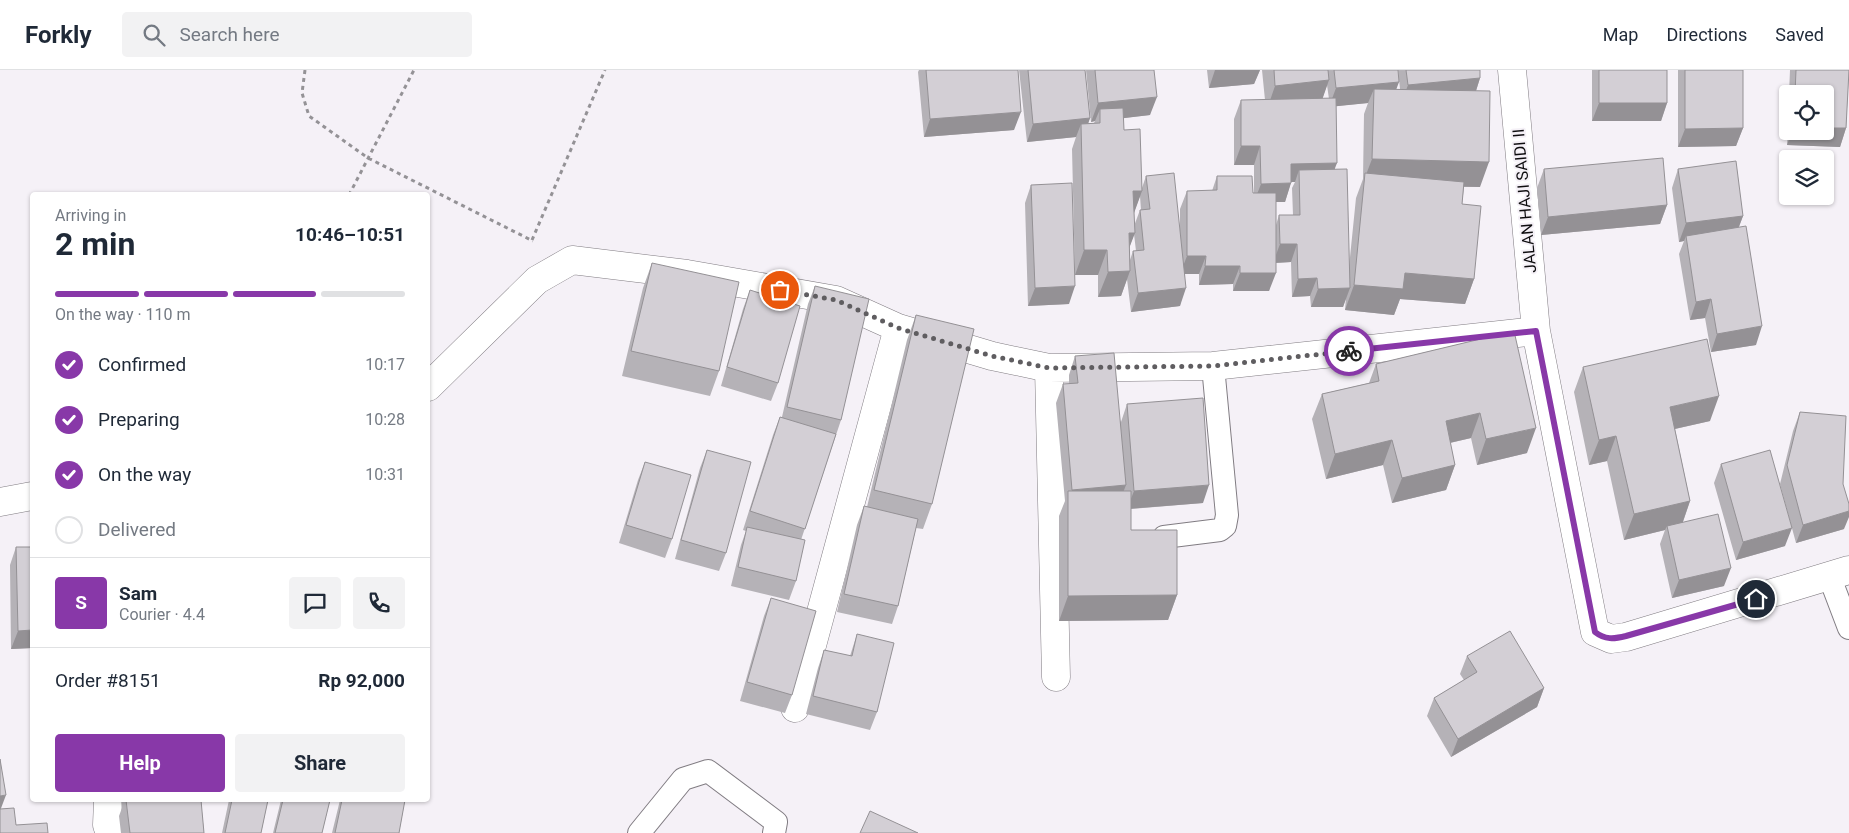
<!DOCTYPE html>
<meta charset="utf-8">
<style>
body{margin:0;font-family:Roboto,sans-serif;background:#f2f2f3;color:#1f2937;height:100vh;display:flex;flex-direction:column;font-size:19px;white-space:nowrap}
*{box-sizing:border-box;margin:0}
p{font-size:16px;color:#747a83}
.icon{flex:none;width:28px;height:28px;fill:none;stroke:currentColor;stroke-width:2;stroke-linecap:round;stroke-linejoin:round}
.map{position:relative;flex:1;overflow:hidden}
.sheet{position:absolute;left:30px;top:122px;width:400px;height:610px;display:flex;flex-direction:column;background:#fff;border-radius:5px;box-shadow:0 1px 4px #0004}
.sheet>*{flex:none}
.fabs{position:absolute;left:1779px;top:15px;display:grid;gap:10px}
.fabs a{display:grid;place-items:center;width:55px;height:55px;border-radius:5px;background:#fff;box-shadow:0 1px 4px #0004;font-size:25px}
.pin{position:absolute;display:grid;place-items:center;width:42px;height:42px;color:#fff;margin:-21px;border:2px solid #fff;border-radius:50%;box-shadow:0 1px 5px #0007}
.courier{position:absolute;display:grid;place-items:center;width:50px;height:50px;margin:-25px;border:4px solid #8838a8;border-radius:50%;background:#fff;color:#222;box-shadow:0 1px 6px #0007}
.summary em{font-style:normal;font-weight:700}
.summary div{display:flex;flex-direction:column-reverse}
.summary{display:flex;align-items:center;justify-content:space-between;height:85px;padding:0 25px}
h1{font-size:32px;font-weight:700;line-height:38px}
.bar{display:grid;grid-template-columns:repeat(4,1fr);gap:8px 5px;align-content:center;height:60px;padding:0 25px}
.bar i{height:6px;border-radius:4px;background:#e0e1e3}
.bar .active{background:#8838a8}
.bar p{grid-column:span 4}
.line{display:flex;align-items:center;gap:12px;padding:0 25px;border-top:1px solid #e0e1e3}
.line div{flex:1}
.round{display:grid;place-items:center;flex:none;width:52px;height:52px;border-radius:5px;background:#f2f2f3}
ol{padding:0 25px;list-style:none}
li{display:flex;align-items:center;gap:15px;height:55px}
li p{margin-inline-start:auto}
li .icon{padding:5px;border-radius:50%;background:#8838a8;color:#fff;stroke-width:4}
li:last-child{color:#747a83}
li i{width:28px;height:28px;border:2px solid #e0e1e3;border-radius:50%}
.action{display:flex;gap:10px;margin-top:auto;padding:10px 25px}
.action a{flex:1;height:58px;border-radius:5px;background:#8838a8;color:#fff;font-size:20px;font-weight:700;line-height:58px;text-align:center}
.action a+a{background:#f2f2f3;color:#1f2937}
header{display:flex;align-items:center;gap:30px;box-sizing:border-box;height:70px;padding:0 25px;background:#fff;border-bottom:1px solid #e0e1e3}
header strong{font-size:24px}
nav{display:flex;gap:28px;margin-inline-start:auto;font-size:18px}
.search{width:350px;height:45px;background:#f2f2f3;display:flex;align-items:center;gap:12px;box-sizing:border-box;padding:0 18px;border-radius:5px;color:#747a83;font-size:19px}
.map>svg:first-child{display:block}
</style>
<header>
<strong>Forkly</strong>
<div class="search"><svg class="icon" aria-label="search" viewBox="0 0 24 24"><circle cx="10" cy="10" r="6"/><path d="M15 15l6 6"/></svg>Search here</div>
<nav><a>Map</a><a>Directions</a><a>Saved</a></nav>
</header>
<div class="map">
<svg width="1849" height="763" viewBox="0 0 1849 763">
<rect width="100%" height="100%" fill="#f5f1f7"/>
<g fill="none" stroke-linecap="round" stroke-linejoin="round">
<g stroke="#807c82" stroke-width="24">
<path id="lane" d="M 1164,467 L 1220,460 L 1225,456 L 1227,445 L 1213,296
M 1830,508 L 1849,558
M 639,763 L 683,709 L 708,701 L 776,752 L 774,763"/>
</g>
<g stroke="#807c82" stroke-width="29">
<path id="street" d="M 1512,0 L 1536,261 L 1595,562 L 1611,569 L 1626,567 L 1849,500
M 1049,298 L 1056,607
M 428,317 L 537,210 L 572,190 L 687,204 L 836,230 L 898,258 L 992,286 L 1049,298 L 1213,296 L 1536,261
M 0,432 L 32,426
M 795,638 L 898,258
M 108,730 L 107,755 L 110,763"/>
</g>
<path stroke="#949296" stroke-width="3" stroke-dasharray="4 4" stroke-linecap="butt" d="M 305,0 L 302,23 L 309,46 L 368,88 L 533,171
M 349,125 L 414,0
M 532,170 L 605,0"/>
<use href="#lane" stroke="#fff" stroke-width="22"/>
<use href="#street" stroke="#fff" stroke-width="28"/>
</g>
<path fill="#b5b2b7" fill-rule="evenodd" d="M 919,0 L 1018,0 L 1014,60 L 924,67 L 918,2 Z
M 1019,0 L 1085,0 L 1090,48 L 1088,53 L 1094,53 L 1095,51 L 1091,52 L 1086,0 L 1154,0 L 1150,45 L 1123,48 L 1124,60 L 1142,118 L 1146,106 L 1180,162 L 1180,139 L 1187,121 L 1212,121 L 1217,106 L 1254,123 L 1254,95 L 1234,95 L 1234,49 L 1241,30 L 1265,30 L 1262,0 L 1398,0 L 1396,19 L 1400,19 L 1398,0 L 1480,0 L 1480,8 L 1476,21 L 1480,117 L 1464,117 L 1462,134 L 1474,209 L 1465,234 L 1400,229 L 1394,245 L 1345,240 L 1346,228 L 1343,237 L 1311,237 L 1310,226 L 1292,227 L 1291,192 L 1276,193 L 1269,221 L 1233,221 L 1233,214 L 1199,215 L 1199,204 L 1185,204 L 1180,236 L 1131,242 L 1127,209 L 1121,226 L 1098,227 L 1098,205 L 1075,205 L 1072,79 L 1076,67 L 1027,72 ZM 1327,15 L 1329,29 L 1322,29 ZM 1368,33 L 1364,44 L 1363,109 L 1356,128 L 1349,197 L 1335,99 L 1336,36 ZM 1291,112 L 1295,112 L 1292,118 L 1293,145 L 1279,145 L 1276,155 L 1276,132 L 1285,132 ZM 1140,126 L 1141,140 L 1140,140 L 1134,156 L 1134,142 ZM 1134,164 L 1136,181 L 1133,181 L 1130,190 L 1129,178 Z
M 1207,0 L 1260,0 L 1254,14 L 1209,18 Z
M 1592,0 L 1667,0 L 1667,33 L 1661,51 L 1592,51 Z
M 1678,0 L 1743,0 L 1743,58 L 1736,76 L 1678,77 Z
M 1790,0 L 1849,0 L 1846,58 L 1840,77 L 1787,75 L 1788,59 L 1788,61 L 1825,61 L 1825,24 L 1789,24 Z
M 1544,99 L 1667,135 L 1660,154 L 1541,165 L 1537,118 Z
M 1678,99 L 1743,146 L 1739,157 L 1756,275 L 1711,282 L 1705,248 L 1690,250 L 1679,184 L 1684,171 L 1679,172 L 1672,118 Z
M 1031,115 L 1069,234 L 1028,236 L 1025,133 Z
M 652,193 L 719,301 L 710,326 L 622,306 L 643,218 Z
M 815,216 L 841,350 L 801,470 L 796,511 L 789,530 L 731,516 L 741,475 L 746,461 L 743,460 L 773,365 L 780,347 L 782,347 L 808,234 Z
M 750,220 L 778,313 L 771,331 L 721,316 L 743,239 Z
M 916,245 L 932,434 L 923,459 L 916,458 L 898,536 L 892,554 L 837,542 L 857,455 L 864,436 L 867,437 L 907,270 Z
M 1514,261 L 1527,383 L 1477,395 L 1471,368 L 1450,373 L 1455,395 L 1446,420 L 1392,433 L 1383,395 L 1326,409 L 1312,349 L 1322,324 L 1369,313 L 1376,294 Z
M 1075,286 L 1121,352 L 1127,334 L 1203,433 L 1131,439 L 1131,460 L 1177,525 L 1168,550 L 1059,551 L 1059,446 L 1065,431 L 1056,333 L 1063,314 L 1069,314 L 1069,305 Z
M 1583,297 L 1710,351 L 1675,359 L 1690,431 L 1683,452 L 1724,516 L 1672,528 L 1660,474 L 1665,460 L 1624,470 L 1607,391 L 1589,395 L 1574,322 Z
M 1800,342 L 1843,414 L 1844,459 L 1796,473 L 1780,414 L 1793,361 Z
M 707,380 L 726,483 L 719,501 L 675,489 L 700,398 Z
M 645,392 L 672,469 L 665,488 L 619,473 L 638,410 Z
M 1721,394 L 1785,476 L 1736,490 L 1714,413 Z
M 16,477 L 32,578 L 11,579 L 10,495 Z
M 771,528 L 792,625 L 785,643 L 740,631 L 764,546 Z
M 857,564 L 877,642 L 870,660 L 806,644 L 818,598 L 824,580 L 850,586 Z
M 1467,586 L 1544,618 L 1537,637 L 1451,687 L 1427,646 L 1434,628 L 1464,610 L 1460,604 Z
M 121,730 L 207,730 L 207,731 L 201,731 L 204,763 L 121,763 L 119,746 L 122,738 Z
M 229,730 L 268,730 L 261,763 L 222,763 Z
M 281,730 L 330,730 L 322,763 L 273,763 Z
M 340,730 L 405,730 L 399,763 L 332,763 Z"/>
<path fill="#949195" d="M 1215,0 L 1260,0 L 1254,14 L 1209,18 Z
M 1480,8 L 1474,27 L 1401,34 L 1408,15 Z
M 1329,10 L 1320,36 L 1266,42 L 1275,16 Z
M 1399,12 L 1392,31 L 1374,19 L 1368,33 L 1329,37 L 1336,18 Z
M 1157,27 L 1150,45 L 1100,51 L 1100,39 L 1095,51 L 1091,52 L 1098,33 Z
M 1599,33 L 1667,33 L 1661,51 L 1592,51 Z
M 1021,42 L 1014,60 L 924,67 L 930,49 Z
M 1090,48 L 1084,66 L 1081,54 L 1076,67 L 1027,72 L 1033,54 Z
M 1743,58 L 1736,76 L 1678,77 L 1685,59 Z
M 1825,58 L 1846,58 L 1840,77 L 1787,75 L 1792,61 L 1825,61 Z
M 1241,76 L 1260,76 L 1254,95 L 1234,95 Z
M 1372,89 L 1489,92 L 1480,117 L 1364,114 L 1364,110 Z
M 1337,93 L 1330,111 L 1299,100 L 1295,112 L 1284,112 L 1291,94 Z
M 1291,113 L 1285,132 L 1254,132 L 1261,114 Z
M 1133,121 L 1142,121 L 1133,146 Z
M 1667,135 L 1660,154 L 1541,165 L 1548,147 Z
M 1743,146 L 1736,164 L 1686,166 L 1684,171 L 1679,172 L 1686,153 Z
M 1129,163 L 1135,163 L 1125,189 Z
M 1280,174 L 1297,174 L 1291,192 L 1273,193 Z
M 1084,180 L 1107,180 L 1098,205 L 1075,205 Z
M 1187,186 L 1206,186 L 1199,204 L 1180,204 Z
M 1205,196 L 1240,196 L 1233,214 L 1199,215 Z
M 1130,201 L 1121,226 L 1098,227 L 1108,202 Z
M 1240,203 L 1276,203 L 1269,221 L 1233,221 Z
M 1405,203 L 1474,209 L 1465,234 L 1400,229 L 1394,245 L 1345,240 L 1354,215 Z
M 1317,208 L 1310,226 L 1292,227 L 1298,209 Z
M 1075,216 L 1069,234 L 1028,236 L 1035,218 Z
M 1186,218 L 1180,236 L 1131,242 L 1138,223 Z
M 1350,218 L 1343,237 L 1311,237 L 1318,219 Z
M 1711,229 L 1705,248 L 1690,250 L 1696,232 Z
M 1762,256 L 1756,275 L 1711,282 L 1717,264 Z
M 1719,326 L 1710,351 L 1661,362 L 1670,337 Z
M 1480,343 L 1471,368 L 1436,376 L 1446,351 Z
M 1536,358 L 1527,383 L 1477,395 L 1486,369 Z
M 1616,366 L 1607,391 L 1589,395 L 1599,370 Z
M 1392,370 L 1383,395 L 1326,409 L 1335,384 Z
M 1455,395 L 1446,420 L 1392,433 L 1402,408 Z
M 1126,415 L 1119,433 L 1068,430 L 1072,420 Z
M 1209,415 L 1203,433 L 1127,439 L 1134,421 Z
M 1690,431 L 1681,457 L 1667,456 L 1665,460 L 1624,470 L 1634,444 Z
M 1849,441 L 1849,447 L 1844,459 L 1796,473 L 1803,455 Z
M 1792,458 L 1785,476 L 1736,490 L 1743,472 Z
M 1731,498 L 1724,516 L 1672,528 L 1679,510 Z
M 1177,525 L 1168,550 L 1059,551 L 1068,526 Z
M 32,560 L 32,578 L 11,579 L 18,561 Z
M 1544,618 L 1537,637 L 1451,687 L 1458,669 Z
M 6,725 L 0,741 L 0,726 Z"/>
<path fill="#d3cfd5" stroke="#949195" d="M 926,0 L 1018,0 L 1021,42 L 930,49 Z
M 1028,0 L 1085,0 L 1090,48 L 1033,54 Z
M 1095,0 L 1154,0 L 1157,27 L 1098,33 Z
M 1274,0 L 1328,0 L 1329,10 L 1275,16 Z
M 1334,0 L 1398,0 L 1399,12 L 1336,18 Z
M 1406,0 L 1480,0 L 1480,8 L 1408,15 Z
M 1599,0 L 1667,0 L 1667,33 L 1599,33 Z
M 1685,0 L 1743,0 L 1743,58 L 1685,59 Z
M 1796,0 L 1849,0 L 1846,58 L 1825,58 L 1825,24 L 1795,24 Z
M 1374,19 L 1490,21 L 1489,92 L 1372,89 Z
M 1336,28 L 1337,93 L 1291,94 L 1291,113 L 1261,114 L 1260,76 L 1241,76 L 1241,30 Z
M 1123,38 L 1124,60 L 1140,59 L 1142,121 L 1133,121 L 1135,163 L 1129,163 L 1130,201 L 1108,202 L 1107,180 L 1084,180 L 1081,54 L 1100,53 L 1100,39 Z
M 1663,88 L 1667,135 L 1548,147 L 1544,99 Z
M 1736,91 L 1743,146 L 1686,153 L 1678,99 Z
M 1347,99 L 1350,218 L 1318,219 L 1317,208 L 1298,209 L 1297,174 L 1280,174 L 1279,145 L 1300,145 L 1299,100 Z
M 1174,103 L 1186,218 L 1138,223 L 1133,181 L 1144,180 L 1140,140 L 1150,139 L 1146,106 Z
M 1365,103 L 1464,112 L 1462,134 L 1481,136 L 1474,209 L 1405,203 L 1403,219 L 1354,215 Z
M 1217,106 L 1252,106 L 1253,123 L 1276,123 L 1276,203 L 1240,203 L 1240,196 L 1205,196 L 1206,186 L 1187,186 L 1187,121 L 1217,120 Z
M 1072,113 L 1075,216 L 1035,218 L 1031,115 Z
M 1746,156 L 1762,256 L 1717,264 L 1711,229 L 1696,232 L 1686,166 Z
M 652,193 L 739,212 L 719,301 L 631,281 Z
M 815,216 L 869,229 L 841,350 L 787,337 Z
M 750,220 L 800,236 L 778,313 L 727,297 Z
M 916,245 L 974,259 L 932,434 L 874,420 Z
M 1514,261 L 1536,358 L 1486,369 L 1480,343 L 1446,351 L 1455,395 L 1402,408 L 1392,370 L 1335,384 L 1322,324 L 1379,311 L 1376,294 Z
M 1707,269 L 1719,326 L 1670,337 L 1690,431 L 1634,444 L 1616,366 L 1599,370 L 1583,297 Z
M 1114,283 L 1126,415 L 1072,420 L 1063,314 L 1078,313 L 1075,286 Z
M 1203,328 L 1209,415 L 1134,421 L 1127,334 Z
M 1800,342 L 1846,346 L 1843,414 L 1849,434 L 1849,441 L 1803,455 L 1787,395 Z
M 780,347 L 836,364 L 805,459 L 750,441 Z
M 707,380 L 751,392 L 726,483 L 681,470 Z
M 1770,380 L 1792,458 L 1743,472 L 1721,394 Z
M 645,392 L 691,405 L 672,469 L 626,455 Z
M 1068,421 L 1131,421 L 1131,460 L 1177,460 L 1177,525 L 1068,526 Z
M 864,436 L 918,449 L 898,536 L 844,524 Z
M 1718,444 L 1731,498 L 1679,510 L 1667,456 Z
M 747,457 L 805,470 L 796,511 L 738,497 Z
M 16,477 L 32,477 L 32,560 L 18,561 Z
M 771,528 L 816,541 L 792,625 L 747,612 Z
M 1510,561 L 1544,618 L 1458,669 L 1434,628 L 1477,602 L 1467,586 Z
M 857,564 L 894,573 L 877,642 L 813,626 L 824,580 L 852,586 Z
M 0,689 L 6,725 L 0,726 Z
M 126,730 L 201,730 L 204,763 L 130,763 Z
M 232,730 L 268,730 L 261,763 L 225,763 Z
M 283,730 L 330,730 L 322,763 L 275,763 Z
M 342,730 L 405,730 L 399,763 L 335,763 Z
M 14,738 L 16,755 L 47,753 L 48,763 L 0,763 L 0,739 Z
M 870,741 L 918,763 L 860,763 Z"/>
<g fill="none" stroke-linecap="round" stroke-linejoin="round">
<path stroke="#5f5d60" stroke-width="5" stroke-dasharray="0 9" d="M 780,220 L 836,230 L 898,258 L 992,286 L 1049,298 L 1213,296 L 1349,281"/>
<path stroke="#8838a8" stroke-width="6" d="M 1349,281 L 1536,261 L 1595,562 C 1605,570 1614,569 1626,566 L 1756,529"/>
</g>
<g text-anchor="middle" stroke-width="4" stroke-linejoin="round" paint-order="stroke">
<g font-size="16" fill="#0e0d0f" stroke="#f5f1f7">
<text transform="translate(1524 131) rotate(-95)" y="6">JALAN HAJI SAIDI II</text>
</g>
</g>
</svg>
<div class="fabs">
<a><svg class="icon" aria-label="locate" viewBox="0 0 24 24"><circle cx="12" cy="12" r="6"/><path d="M12 2v4M12 18v4M2 12h4M18 12h4"/></svg></a>
<a><svg class="icon" aria-label="layers" viewBox="0 0 24 24"><path d="M12 4l9 5-9 5-9-5zM3 14l9 5 9-5"/></svg></a>
</div>
<div class="pin" style="left:780px;top:220px;background:#ea580c"><svg class="icon" aria-label="bag" viewBox="0 0 24 24"><path d="M5 8h14l-1 12H6zM9 8a3 3 0 0 1 6 0"/></svg></div>
<div class="pin" style="left:1756px;top:529px;background:#1f2937"><svg class="icon" aria-label="home" viewBox="0 0 24 24"><path d="M3 11l9-7 9 7M6 9v11h12V9"/></svg></div>
<div class="courier" style="left:1349px;top:281px"><svg class="icon" aria-label="bike" viewBox="0 0 24 24"><circle cx="6" cy="16" r="4"/><circle cx="18" cy="16" r="4"/><path d="M6 16l4-8h5l3 8M10 8l3 8H6M13 5h3"/></svg></div>
<section class="sheet">
<div class="summary"><div><h1>2 min</h1><p>Arriving in</p></div><em>10:46–10:51</em></div>
<div class="bar"><i class="active"></i><i class="active"></i><i class="active"></i><i></i><p>On the way · 110 m</p></div>
<ol>
<li><svg class="icon" aria-label="check" viewBox="0 0 24 24"><path d="M5 12l5 5 9-10"/></svg>Confirmed<p>10:17</p></li>
<li><svg class="icon" aria-label="check" viewBox="0 0 24 24"><path d="M5 12l5 5 9-10"/></svg>Preparing<p>10:28</p></li>
<li><svg class="icon" aria-label="check" viewBox="0 0 24 24"><path d="M5 12l5 5 9-10"/></svg>On the way<p>10:31</p></li>
<li><i></i>Delivered</li>
</ol>
<div class="line" style="height:90px"><b class="round" style="background:#8838a8;color:#fff">S</b><div><b>Sam</b><p>Courier · 4.4</p></div><a class="round"><svg class="icon" aria-label="chat" viewBox="0 0 24 24"><path d="M4 5h16v11H9l-5 4z"/></svg></a><a class="round"><svg class="icon" aria-label="phone" viewBox="0 0 24 24"><path d="M5 4h4l2 5-3 2q2 4 5 5l2-3 5 2v4C11 20 4 13 5 4z"/></svg></a></div>
<div class="line" style="height:65px"><div>Order #8151</div><b>Rp 92,000</b></div>
<div class="action"><a>Help</a><a>Share</a></div>
</section>
</div>
